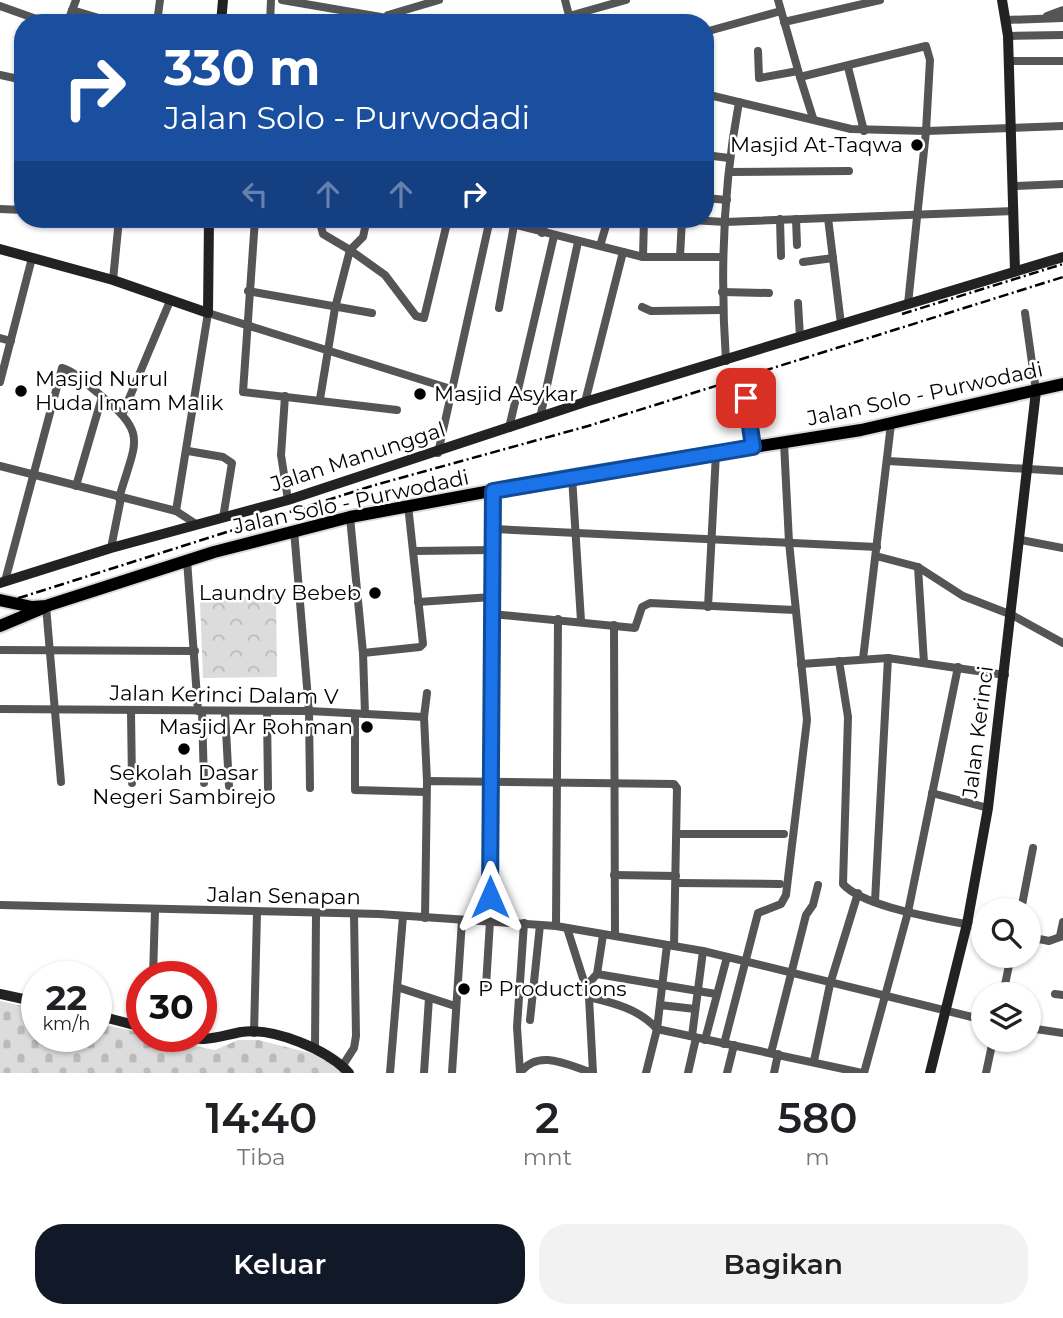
<!DOCTYPE html>
<html lang="id">
<head>
<meta charset="utf-8">
<style>
  :root { --surface:#fff; --page:#f2f2f2; --text:#202124; --muted:#757577; --accent:#111827 }
  body { margin:0; font-family:Montserrat,sans-serif; background:var(--page); color:var(--text); height:100vh; display:flex; flex-direction:column; font-size:26px; white-space:nowrap }
  * { box-sizing:border-box; margin:0 }
  p { font-size:23px; color:var(--muted) }
  .icon { flex:none; width:38px; height:38px; fill:none; stroke:currentColor; stroke-width:2; stroke-linecap:round; stroke-linejoin:round }
  .map { position:relative; height:1073px; overflow:hidden }
  .sheet { display:flex; flex-direction:column; background:var(--surface); flex:1 }
  .sheet>* { flex:none }
  .top-card { position:absolute; left:14px; top:14px; width:700px; height:214px; border-radius:28px; box-shadow:0 2px 5px #0004; background:#1a4fa0; color:#fff; overflow:hidden }
  .tools { position:absolute; left:971px; top:898px; display:grid; gap:14px }
  .tools a { display:grid; place-items:center; width:70px; height:70px; border-radius:50%; background:var(--surface); box-shadow:0 2px 5px #0004; font-size:35px }
  .speed { position:absolute; left:21px; top:961px; display:flex; gap:14px; font-size:35px; font-weight:700; text-align:center }
  .speed>* { display:grid; place-content:center; width:91px; height:91px; border-radius:50%; background:var(--surface); box-shadow:0 2px 5px #0004; line-height:1 }
  .speed small { font-size:18px; font-weight:400 }
  .speed .limit { border:10px solid #d22; background:#fff; color:#111 }
  .pin { position:absolute; display:grid; place-items:center; width:60px; height:60px; color:#fff; margin:-30px; border-radius:14px; box-shadow:0 4px 10px #0006 }
  .me { position:absolute; width:77px; margin:-38px; rotate:0deg; stroke-linejoin:round; filter:drop-shadow(0 0 5px #0008) }
  .turn { display:flex; align-items:center; gap:24px; height:147px; padding:0 35px; font-size:32px }
  .turn .icon { width:91px; height:91px; stroke-width:2.5 }
  .turn b { display:block; font-size:49px; line-height:60px }
  .lanes { display:flex; align-items:center; height:66px; padding:0 35px; background:#0003; justify-content:center; gap:35px; direction:ltr }
  .lanes .off { opacity:.35 }
  .eta { display:flex; justify-content:space-evenly; align-items:center; height:119px; text-align:center }
  .eta b { font-size:42px; font-weight:600; line-height:49px }
  .button { display:flex; gap:14px; margin-top:auto; padding:14px 35px }
  .button a { flex:1; height:80px; border-radius:28px; background:var(--accent); color:#fff; font-size:28px; font-weight:600; line-height:80px; text-align:center }
  .button a+a { background:var(--page); color:var(--text) }
  .map>svg:first-child { display:block }
</style>
</head>
<body>
<div class="map">
<svg width="1063" height="1073" viewBox="0 0 1063 1073">
  <defs>
    <pattern id="forest-crowns" width="20" height="18" patternUnits="userSpaceOnUse" patternTransform="scale(1.75)"><rect width="20" height="18" fill="#dcdcdc"/><path d="M2 6a3 3 0 1 1 6 0M12 15a3 3 0 1 1 6 0" fill="none" stroke="#bbb"/></pattern>
    <pattern id="cemetery-stones" width="16" height="16" patternUnits="userSpaceOnUse" patternTransform="scale(1.75)"><rect width="16" height="16" fill="#dcdcdc"/><path d="M2 7V4a2 2 0 0 1 4 0v3zM10 15v-3a2 2 0 0 1 4 0v3z" fill="#bbb"/></pattern>
  </defs>
  <rect width="100%" height="100%" fill="#fff"/>
  <polygon fill="url(#forest-crowns)" points="276,594 277,677 203,678 200,601"/>
  <polygon fill="url(#cemetery-stones)" points="0,1001 37,1009 37,1036 96,1036 96,1023 142,1033 142,1036 215,1050 238,1040 258,1040 326,1057 344,1073 0,1073"/>
  <g fill="none" stroke-linecap="round" stroke-linejoin="round">
    <defs>
      <g id="primary">
        <polyline points="0,600 32,607 46,606 214,552 350,517 572,476 861,430 1063,384"/>
        <polyline points="0,626 43,608"/>
      </g>
    </defs>
    <use href="#primary" stroke="#dbdbdb" stroke-width="16"/>
    <g stroke="#555" stroke-width="8">
      <polyline points="282,0 416,23"/>
      <polyline points="565,0 571,23"/>
      <polyline points="778,0 800,77 926,46 930,60 926,131 1063,126"/>
      <polyline points="0,6 42,21"/>
      <polyline points="72,10 99,18"/>
      <polyline points="388,15 439,0"/>
      <polyline points="569,16 626,0"/>
      <polyline points="1047,16 1063,10"/>
      <polyline points="1007,20 1063,18"/>
      <polyline points="68,21 76,0"/>
      <polyline points="784,22 880,0"/>
      <polyline points="157,23 160,0"/>
      <polyline points="270,23 271,0"/>
      <polyline points="705,32 781,11"/>
      <polyline points="1008,36 1063,35"/>
      <polyline points="758,51 759,78 798,71"/>
      <polyline points="1009,61 1063,61"/>
      <polyline points="848,67 864,131"/>
      <polyline points="0,75 23,80"/>
      <polyline points="800,77 813,118"/>
      <polyline points="705,94 851,129 926,131 908,304"/>
      <polyline points="705,155 729,158"/>
      <polyline points="729,172 849,171"/>
      <polyline points="1013,186 1063,184"/>
      <polyline points="705,198 727,200"/>
      <polyline points="0,209 23,210"/>
      <polyline points="828,218 841,324"/>
      <polyline points="255,219 243,392 397,410"/>
      <polyline points="319,219 323,234 350,250 363,237 367,219"/>
      <polyline points="493,219 643,257 723,257"/>
      <polyline points="674,219 725,222 1014,211"/>
      <polyline points="780,219 781,256"/>
      <polyline points="796,219 797,245"/>
      <polyline points="542,233 546,219"/>
      <polyline points="600,246 608,219"/>
      <polyline points="643,257 644,219"/>
      <polyline points="680,257 682,219"/>
      <polyline points="803,262 833,258"/>
      <polyline points="113,280 119,219"/>
      <polyline points="248,291 372,313"/>
      <polyline points="722,292 769,293"/>
      <polyline points="798,303 800,337"/>
      <polyline points="642,307 651,311 722,310"/>
      <polyline points="499,308 514,225"/>
      <polyline points="1025,313 1036,391"/>
      <polyline points="0,338 11,341"/>
      <path d="M726 361C720 274 723 187 739 102"/>
      <polyline points="0,382 32,258"/>
      <polyline points="744,391 753,447"/>
      <polyline points="285,396 281,455 288,500"/>
      <polyline points="320,399 335,308 350,250 385,275 416,316 424,318 448,219"/>
      <polyline points="585,402 623,252"/>
      <polyline points="123,413 170,301"/>
      <polyline points="540,418 578,242"/>
      <polyline points="509,428 554,236"/>
      <polyline points="188,451 223,457 232,463 223,518"/>
      <polyline points="438,453 490,219"/>
      <polyline points="888,461 1063,471"/>
      <polyline points="0,466 176,511 196,524"/>
      <polyline points="572,476 581,621"/>
      <polyline points="76,486 102,397"/>
      <polyline points="176,511 208,313 451,389"/>
      <polyline points="350,517 363,653 365,714"/>
      <polyline points="494,529 877,547"/>
      <polyline points="294,530 309,711 310,788"/>
      <polyline points="1021,540 1063,548"/>
      <polyline points="111,548 121,498"/>
      <polyline points="414,551 493,550"/>
      <polyline points="876,556 918,567 963,596 1012,615 1063,643"/>
      <polyline points="187,560 198,711"/>
      <polyline points="918,567 924,663"/>
      <path d="M5 581 62 368C74 371 88 385 98 393 149 435 136 439 119 498"/>
      <polyline points="418,602 492,597"/>
      <polyline points="46,606 61,782"/>
      <polyline points="708,607 716,453"/>
      <polyline points="492,614 635,628 642,607 650,603 795,610"/>
      <polyline points="614,625 615,935"/>
      <polyline points="0,650 195,651"/>
      <polyline points="363,653 420,647 423,644 408,505"/>
      <polyline points="863,659 891,424"/>
      <path d="M839 661 848 717 843 884C865 909 950 920 984 928"/>
      <polyline points="801,664 888,658 1005,675"/>
      <polyline points="0,709 309,711 424,717 427,693"/>
      <polyline points="131,711 132,783"/>
      <polyline points="202,711 204,783"/>
      <polyline points="225,712 229,786"/>
      <polyline points="267,712 268,788"/>
      <polyline points="355,714 355,790 426,792"/>
      <polyline points="424,717 427,781"/>
      <polyline points="932,793 988,808"/>
      <polyline points="677,834 784,834"/>
      <polyline points="614,875 676,876"/>
      <polyline points="676,883 780,884"/>
      <polyline points="875,901 888,658"/>
      <polyline points="0,905 379,914 556,926 703,951 984,1020"/>
      <polyline points="1021,910 1033,848"/>
      <polyline points="425,918 427,781 674,784 677,788 674,946"/>
      <polyline points="556,926 558,619"/>
      <polyline points="567,928 589,997 593,1073"/>
      <polyline points="1060,936 1063,922"/>
      <polyline points="1029,937 1049,941 1063,936"/>
      <polyline points="597,974 603,935"/>
      <polyline points="153,976 155,911"/>
      <polyline points="486,986 490,921 493,491"/>
      <polyline points="586,986 597,974 716,994"/>
      <polyline points="397,987 455,1006"/>
      <polyline points="1003,994 1011,956"/>
      <polyline points="1055,994 1063,995"/>
      <path d="M589 997C614 1003 639 1009 657 1029L862 1073"/>
      <polyline points="660,1005 695,1009"/>
      <polyline points="530,1020 540,925"/>
      <polyline points="1029,1028 1063,1033"/>
      <polyline points="254,1033 257,913"/>
      <polyline points="692,1036 703,951"/>
      <polyline points="705,1040 727,957"/>
      <polyline points="724,1044 758,913 781,904 786,895 807,720 789,542 784,443"/>
      <polyline points="315,1047 316,914"/>
      <polyline points="771,1053 806,915 813,905 818,885"/>
      <polyline points="814,1061 830,984 858,893"/>
      <polyline points="343,1065 354,1048 356,1036 354,914"/>
      <polyline points="520,1072 517,1027 524,923"/>
      <polyline points="390,1073 403,916"/>
      <polyline points="424,1073 429,998"/>
      <polyline points="452,1073 462,920"/>
      <path d="M520 1073C538 1048 568 1065 593 1073"/>
      <polyline points="646,1073 657,1029 667,945"/>
      <polyline points="688,1073 696,1038"/>
      <polyline points="727,1073 734,1045"/>
      <polyline points="774,1073 778,1054"/>
      <polyline points="864,1073 908,912 958,667"/>
      <polyline points="986,1073 993,1040"/>
    </g>
    <g stroke="#222" stroke-width="10">
      <polyline points="1002,0 1008,36 1015,271"/>
      <polyline points="221,23 223,0"/>
      <polyline points="0,249 113,280 208,313 209,219"/>
      <polyline points="0,583 111,548 288,500 585,402 1063,257"/>
      <polyline points="0,994 37,1002"/>
      <polyline points="96,1015 142,1027"/>
      <path d="M183 1036C205 1043 220 1036 241 1032 274 1027 328 1050 349 1073"/>
      <polyline points="930,1073 967,924 988,808 1036,391"/>
    </g>
    <use href="#primary" stroke="#000" stroke-width="12"/>
    <g stroke="#000" stroke-width="2.5" stroke-dasharray="10 3.5 2 3.5" stroke-linecap="butt">
      <polyline points="902,314 1063,264"/>
      <polyline points="0,604 375,485 588,426 1063,277"/>
    </g>
  </g>
  <g fill="none" stroke-linecap="round" stroke-linejoin="round">
    <defs>
      <polyline id="route" points="490,897 493,491 753,447 746,398"/>
    </defs>
    <use href="#route" stroke="#114b97" stroke-width="18"/>
    <use href="#route" stroke="#1a73e8" stroke-width="12"/>
  </g>
  <g fill="#000" stroke="#fff" stroke-width="2.5">
    <circle cx="917" cy="145" r="7"/>
    <circle cx="21" cy="391" r="7"/>
    <circle cx="420" cy="394" r="7"/>
    <circle cx="375" cy="593" r="7"/>
    <circle cx="367" cy="727" r="7"/>
    <circle cx="184" cy="749" r="7"/>
    <circle cx="464" cy="989" r="7"/>
  </g>
  <g text-anchor="middle" stroke-width="5" stroke-linejoin="round" paint-order="stroke">
    <g font-size="21" fill="#000" stroke="#fff" text-anchor="end">
      <text x="903" y="152">Masjid At-Taqwa</text>
      <text x="35" y="386" text-anchor="start">Masjid Nurul<tspan x="35" dy="24">Huda Imam Malik</tspan></text>
      <text x="434" y="401" text-anchor="start">Masjid Asykar</text>
      <text x="361" y="600">Laundry Bebeb</text>
      <text x="353" y="734">Masjid Ar Rohman</text>
      <text x="184" y="780" text-anchor="middle">Sekolah Dasar<tspan x="184" dy="24">Negeri Sambirejo</tspan></text>
      <text x="478" y="996" text-anchor="start">P Productions</text>
    </g>
    <g font-size="21" fill="#000" stroke="#fff">
      <text transform="translate(925 394) rotate(-12)" y="7">Jalan Solo - Purwodadi</text>
      <text transform="translate(358 457) rotate(-18)" y="7">Jalan Manunggal</text>
      <text transform="translate(351 502) rotate(-12)" y="7">Jalan Solo - Purwodadi</text>
      <text transform="translate(224 695) rotate(1)" y="7">Jalan Kerinci Dalam V</text>
      <text transform="translate(978 732) rotate(-83)" y="7">Jalan Kerinci</text>
      <text transform="translate(284 896) rotate(1)" y="7">Jalan Senapan</text>
    </g>
  </g>
</svg>
<div class="tools">
<a><svg class="icon" aria-label="search" viewBox="0 0 24 24"><circle cx="10" cy="10" r="6"/><path d="M15 15l6 6"/></svg></a>
<a><svg class="icon" aria-label="layers" viewBox="0 0 24 24"><path d="M12 4l9 5-9 5-9-5zM3 14l9 5 9-5"/></svg></a>
</div>
<div class="speed"><div>22<small>km/h</small></div><div class="limit">30</div></div>
<div class="pin" style="left:746px;top:398px;background:#d93025"><svg class="icon" aria-label="arrive" viewBox="0 0 24 24"><path d="M6 21V4h12l-3 4 3 4H6"/></svg></div>
<svg class="me" style="left:490px;top:897px" viewBox="-20 -20 40 40"><path d="M0-17L14 15 0 8-14 15z" fill="#1a73e8" stroke="#fff" stroke-width="4"/></svg>
<div class="top-card">
<div class="turn"><svg class="icon" aria-label="right" viewBox="0 0 24 24"><path d="M7 20v-9h11M14 6l5 5-5 5"/></svg><div><b>330 m</b>Jalan Solo - Purwodadi</div></div>
<div class="lanes"><svg class="icon off" aria-label="left" viewBox="0 0 24 24"><path d="M17 20v-9H6M10 6l-5 5 5 5"/></svg><svg class="icon off" aria-label="ahead" viewBox="0 0 24 24"><path d="M12 20V5M6 11l6-6 6 6"/></svg><svg class="icon off" aria-label="ahead" viewBox="0 0 24 24"><path d="M12 20V5M6 11l6-6 6 6"/></svg><svg class="icon" aria-label="right" viewBox="0 0 24 24"><path d="M7 20v-9h11M14 6l5 5-5 5"/></svg></div>
</div>
</div>
<section class="sheet">
<div class="eta">
<div><b>14:40</b><p>Tiba</p></div>
<div><b>2</b><p>mnt</p></div>
<div><b>580</b><p>m</p></div>
</div>
<div class="button"><a>Keluar</a><a>Bagikan</a></div>
</section>
</body>
</html>
